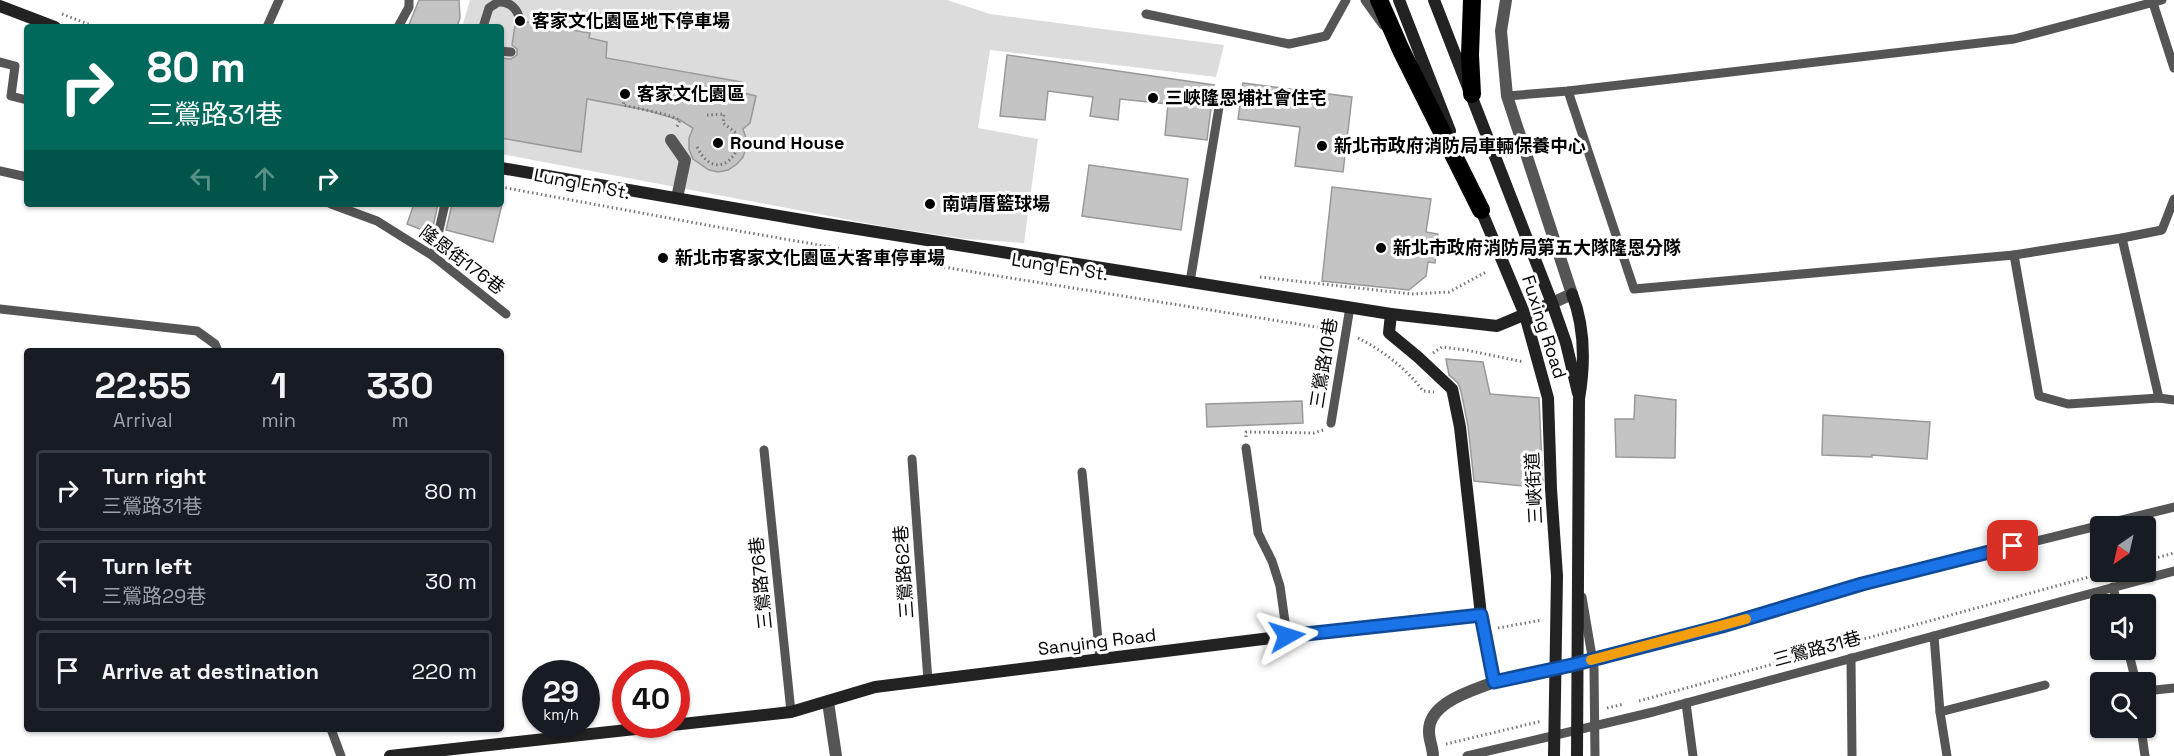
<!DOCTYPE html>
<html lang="en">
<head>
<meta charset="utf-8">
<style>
  :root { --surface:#171b24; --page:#20242c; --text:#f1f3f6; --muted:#9ea1a6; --line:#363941 }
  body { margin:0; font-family:"Space Grotesk","Noto Sans TC",sans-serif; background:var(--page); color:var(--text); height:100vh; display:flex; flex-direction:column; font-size:22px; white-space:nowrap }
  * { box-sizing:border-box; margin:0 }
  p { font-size:20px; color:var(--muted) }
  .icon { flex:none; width:33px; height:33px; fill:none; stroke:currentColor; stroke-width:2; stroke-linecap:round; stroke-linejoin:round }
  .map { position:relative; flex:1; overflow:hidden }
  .details { position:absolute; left:24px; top:348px; width:480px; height:384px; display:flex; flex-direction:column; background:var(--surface); border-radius:6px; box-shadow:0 2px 4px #0004 }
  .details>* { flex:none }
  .top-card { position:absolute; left:24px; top:24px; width:480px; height:183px; border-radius:6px; box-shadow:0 2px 4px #0004; background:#00695c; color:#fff; overflow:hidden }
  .needle { width:39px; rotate:214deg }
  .fabs { position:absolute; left:2090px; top:516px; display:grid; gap:12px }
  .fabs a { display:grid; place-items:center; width:66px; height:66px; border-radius:6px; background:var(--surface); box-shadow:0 2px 4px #0004; font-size:30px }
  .speed { position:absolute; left:522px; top:660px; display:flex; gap:12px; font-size:30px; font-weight:700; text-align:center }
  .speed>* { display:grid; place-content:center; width:78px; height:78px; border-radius:50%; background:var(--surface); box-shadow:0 2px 4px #0004; line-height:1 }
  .speed small { font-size:15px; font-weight:400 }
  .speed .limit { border:9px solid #d22; background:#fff; color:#111 }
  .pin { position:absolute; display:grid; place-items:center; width:51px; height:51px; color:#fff; margin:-26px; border-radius:12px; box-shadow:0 3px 9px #0006 }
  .me { position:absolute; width:66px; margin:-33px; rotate:84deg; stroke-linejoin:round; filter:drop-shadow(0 0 4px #0008) }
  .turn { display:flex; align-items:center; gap:21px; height:126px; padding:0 24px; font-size:27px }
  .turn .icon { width:78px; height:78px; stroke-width:2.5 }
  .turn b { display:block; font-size:42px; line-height:51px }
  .lanes { display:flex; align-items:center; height:57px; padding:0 24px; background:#0003; justify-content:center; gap:30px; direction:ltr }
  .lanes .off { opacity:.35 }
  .eta { display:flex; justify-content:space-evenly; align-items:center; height:102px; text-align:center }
  .eta b { font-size:36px; font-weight:700; line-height:42px }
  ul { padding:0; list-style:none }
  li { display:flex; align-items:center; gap:18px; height:81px; margin:0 12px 9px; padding:0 12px; border:3px solid var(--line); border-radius:6px }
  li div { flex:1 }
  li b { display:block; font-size:22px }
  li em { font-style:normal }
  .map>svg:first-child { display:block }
</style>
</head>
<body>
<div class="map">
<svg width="2174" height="756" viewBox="0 0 2174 756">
  <rect width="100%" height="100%" fill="#fff"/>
  <polygon fill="#dcdcdc" points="470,0 947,0 990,14 1224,45 1216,77 990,50 978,128 1038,139 1024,243 966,239 887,227 501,154 501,27 462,27"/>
  <g fill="#c4c4c4" stroke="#999" stroke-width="1.5">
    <polygon points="419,0 459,0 460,18 457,27 408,27"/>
    <polygon points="527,22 590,33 589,38 607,42 606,58 742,82 740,92 756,96 750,123 743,129 746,138 746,148 743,157 737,164 728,170 718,172 709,170 693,159 689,149 689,138 693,128 680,120 646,110 587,99 581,152 501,138 501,58 511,59 517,55 517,49 512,45 515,26 522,27"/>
    <polygon points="1007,55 1214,85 1207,140 1165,135 1168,104 1120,99 1118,120 1090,116 1093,97 1048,91 1045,120 1000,116"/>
    <polygon points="1243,83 1352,97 1343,172 1295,166 1300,127 1238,119"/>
    <polygon points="1089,165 1188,179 1181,230 1082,216"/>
    <polygon points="1332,187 1431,199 1426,232 1438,234 1435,263 1428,262 1426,276 1409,290 1322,281"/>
    <polygon points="414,204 438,204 433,227 430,226 428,232 407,224"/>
    <polygon points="452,204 502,204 493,242 446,230"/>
    <polygon points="1446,359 1483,362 1490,394 1539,398 1543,488 1474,481 1468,426 1461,391 1458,383 1449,375"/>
    <polygon points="1635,395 1676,400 1675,458 1616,457 1615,419 1634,419"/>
    <polygon points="1302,401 1303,423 1207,427 1206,404"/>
    <polygon points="1823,415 1930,422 1927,459 1872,455 1872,457 1822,455"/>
  </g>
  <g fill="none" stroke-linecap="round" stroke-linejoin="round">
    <g stroke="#777" stroke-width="3" stroke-dasharray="1.5 3" stroke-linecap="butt">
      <polyline points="62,14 96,27"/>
      <polyline points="625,98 623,105 664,114 680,120 677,127"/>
      <path d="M697 147C708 170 727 171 738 148L736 133 723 123 724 114 707 115"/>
      <polyline points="501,187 739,231 973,272 1335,330"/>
      <polyline points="1260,277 1412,294 1449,292 1486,272"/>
      <path d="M1358 338C1382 350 1407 369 1423 391L1434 392"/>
      <polyline points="1433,353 1442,347 1466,350 1524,362"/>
      <polyline points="1246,437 1246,432 1314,433 1323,430"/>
      <polyline points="2145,561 2174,553"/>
      <polyline points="1498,628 1542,620"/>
      <polyline points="1639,701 2107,572"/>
      <polyline points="1607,708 1624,704"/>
      <polyline points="1446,744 1542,721"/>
    </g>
    <g stroke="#555" stroke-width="9">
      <polyline points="1365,0 1383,25"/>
      <polyline points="2153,3 2174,68"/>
      <polyline points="1146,14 1289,44 1326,36 1346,0"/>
      <polyline points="267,27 279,0"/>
      <polyline points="398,27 409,7 409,0"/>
      <path d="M483 27 489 8 498 2C510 1 518 9 520 21"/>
      <polyline points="501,51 511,52"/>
      <polyline points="0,62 15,66 11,96 27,100"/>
      <polyline points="1568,91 1634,289 2014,255 2039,396 2068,404 2159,398 2174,400"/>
      <polyline points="1507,96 1568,91 2014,39 2162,0"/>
      <polyline points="0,171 27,177"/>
      <polyline points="331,204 377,221 433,256 506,314"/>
      <polyline points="2122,238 2162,230 2174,199"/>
      <polyline points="2014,255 2122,238 2159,398"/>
      <polyline points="433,256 445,204"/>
      <polyline points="1190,282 1221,95"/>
      <polyline points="0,309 197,331 215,344 218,351"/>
      <polyline points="1331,423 1350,307"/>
      <polyline points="1246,448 1258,533 1272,561 1280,586 1287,636"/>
      <polyline points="764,450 791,712"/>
      <polyline points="912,459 928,681"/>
      <polyline points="1082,472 1100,660"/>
      <polyline points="2113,587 2117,604"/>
      <polyline points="1582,597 1594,668 1595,756"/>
      <polyline points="1934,636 1940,712 1947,756"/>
      <polyline points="2128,650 2136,682"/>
      <polyline points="1851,658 1852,756"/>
      <polyline points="1494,682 1571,665 1722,626 1862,584 2174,507"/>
      <polyline points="2145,691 2174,688"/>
      <polyline points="1686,703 1693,756"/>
      <polyline points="1940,712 2045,685"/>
      <polyline points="2141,728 2145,756"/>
      <polyline points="331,729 341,756"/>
      <polyline points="1467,756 1653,712 2174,571"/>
    </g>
    <g stroke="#555" stroke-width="12">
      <polyline points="1506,0 1501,31 1507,96 1572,294 1552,303"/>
      <polyline points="671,140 685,160 677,198"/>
      <polyline points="828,702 836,756"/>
      <path d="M1433 756C1433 748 1429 740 1429 732 1428 702 1472 691 1494 682L1481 615"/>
    </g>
    <g stroke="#222" stroke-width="12">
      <polyline points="1399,0 1450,131"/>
      <polyline points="1434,0 1552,303 1566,343 1578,393"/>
      <polyline points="0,6 55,27"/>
      <polyline points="501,168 820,223 1391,314 1497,326 1552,303"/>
      <polyline points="1478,203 1525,315 1548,398 1551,489 1557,576 1554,756"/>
      <path d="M1572 294C1585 327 1585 364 1579 399L1577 756"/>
      <polyline points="390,756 791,712 875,687 1287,636 1481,615 1460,427 1453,393 1452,389 1418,357 1389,333 1391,314"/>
    </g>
    <g stroke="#000" stroke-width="18">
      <polyline points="1379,0 1401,50 1481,210"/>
      <polyline points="1472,94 1470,55 1472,0"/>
    </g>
  </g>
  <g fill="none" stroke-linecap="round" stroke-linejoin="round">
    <defs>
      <polyline id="route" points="1287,636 1481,615 1494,682 1572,665 1722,626 1862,584 2013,546"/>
    </defs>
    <use href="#route" stroke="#114b97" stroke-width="15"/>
    <use href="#route" stroke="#1a73e8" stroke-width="10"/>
    <polyline stroke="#f59e0b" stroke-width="10" points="1591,660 1746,619"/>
  </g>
  <g fill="#000" stroke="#fff" stroke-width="2">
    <circle cx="520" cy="21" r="6"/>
    <circle cx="625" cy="94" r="6"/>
    <circle cx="1153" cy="98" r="6"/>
    <circle cx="718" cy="143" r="6"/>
    <circle cx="1322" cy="146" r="6"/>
    <circle cx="930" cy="204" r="6"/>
    <circle cx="1381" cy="248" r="6"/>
    <circle cx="663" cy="258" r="6"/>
  </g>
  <g text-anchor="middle" stroke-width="6" stroke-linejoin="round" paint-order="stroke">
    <g font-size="18" font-weight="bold" fill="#000" stroke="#fff" text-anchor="start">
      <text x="532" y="27">客家文化園區地下停車場</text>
      <text x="637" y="100">客家文化園區</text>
      <text x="1165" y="104">三峽隆恩埔社會住宅</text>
      <text x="730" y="149">Round House</text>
      <text x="1334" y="152">新北市政府消防局車輛保養中心</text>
      <text x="942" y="210">南靖厝籃球場</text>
      <text x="1393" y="254">新北市政府消防局第五大隊隆恩分隊</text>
      <text x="675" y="264">新北市客家文化園區大客車停車場</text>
    </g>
    <g font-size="18" fill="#000" stroke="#fff">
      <text transform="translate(582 184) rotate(11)" y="6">Lung En St.</text>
      <text transform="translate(462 260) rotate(37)" y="6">隆恩街176巷</text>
      <text transform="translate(1060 267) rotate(9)" y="6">Lung En St.</text>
      <text transform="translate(1544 327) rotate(72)" y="6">Fuxing Road</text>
      <text transform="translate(1324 363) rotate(-81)" y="6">三鶯路10巷</text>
      <text transform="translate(1534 488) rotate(-93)" y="6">三峽街道</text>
      <text transform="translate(904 572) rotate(-94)" y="6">三鶯路62巷</text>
      <text transform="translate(761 583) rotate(-96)" y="6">三鶯路76巷</text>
      <text transform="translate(1097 642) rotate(-7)" y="6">Sanying Road</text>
      <text transform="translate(1817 649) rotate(-15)" y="6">三鶯路31巷</text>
    </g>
  </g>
</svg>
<div class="fabs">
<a><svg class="needle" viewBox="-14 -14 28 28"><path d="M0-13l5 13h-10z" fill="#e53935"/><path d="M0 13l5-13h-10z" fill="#9ea1a6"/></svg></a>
<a><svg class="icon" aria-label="sound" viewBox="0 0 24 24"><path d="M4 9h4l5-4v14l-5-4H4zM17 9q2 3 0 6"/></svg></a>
<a><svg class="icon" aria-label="search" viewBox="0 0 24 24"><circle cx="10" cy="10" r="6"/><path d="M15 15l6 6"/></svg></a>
</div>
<div class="speed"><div>29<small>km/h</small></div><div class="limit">40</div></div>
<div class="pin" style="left:2013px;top:546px;background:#d93025"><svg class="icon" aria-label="arrive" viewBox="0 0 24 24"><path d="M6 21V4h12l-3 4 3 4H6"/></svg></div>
<svg class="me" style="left:1287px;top:636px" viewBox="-20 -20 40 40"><path d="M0-17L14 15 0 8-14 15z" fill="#1a73e8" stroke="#fff" stroke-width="4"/></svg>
<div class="top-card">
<div class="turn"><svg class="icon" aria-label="right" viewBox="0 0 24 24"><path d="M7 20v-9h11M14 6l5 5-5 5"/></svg><div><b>80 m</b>三鶯路31巷</div></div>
<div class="lanes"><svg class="icon off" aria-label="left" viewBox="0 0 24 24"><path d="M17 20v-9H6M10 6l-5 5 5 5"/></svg><svg class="icon off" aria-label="ahead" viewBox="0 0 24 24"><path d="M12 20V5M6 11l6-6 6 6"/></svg><svg class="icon" aria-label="right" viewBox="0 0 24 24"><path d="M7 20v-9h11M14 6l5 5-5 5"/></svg></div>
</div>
<section class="details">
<div class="eta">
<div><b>22:55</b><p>Arrival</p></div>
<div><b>1</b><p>min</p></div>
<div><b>330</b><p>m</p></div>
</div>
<ul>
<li><svg class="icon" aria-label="right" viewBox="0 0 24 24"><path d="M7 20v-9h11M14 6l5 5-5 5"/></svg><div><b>Turn right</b><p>三鶯路31巷</p></div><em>80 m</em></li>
<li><svg class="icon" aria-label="left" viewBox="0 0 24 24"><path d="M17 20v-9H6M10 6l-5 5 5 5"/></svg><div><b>Turn left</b><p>三鶯路29巷</p></div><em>30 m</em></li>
<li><svg class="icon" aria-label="arrive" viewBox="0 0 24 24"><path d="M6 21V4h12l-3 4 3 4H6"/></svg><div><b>Arrive at destination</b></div><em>220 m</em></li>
</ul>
</section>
</div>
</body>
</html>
